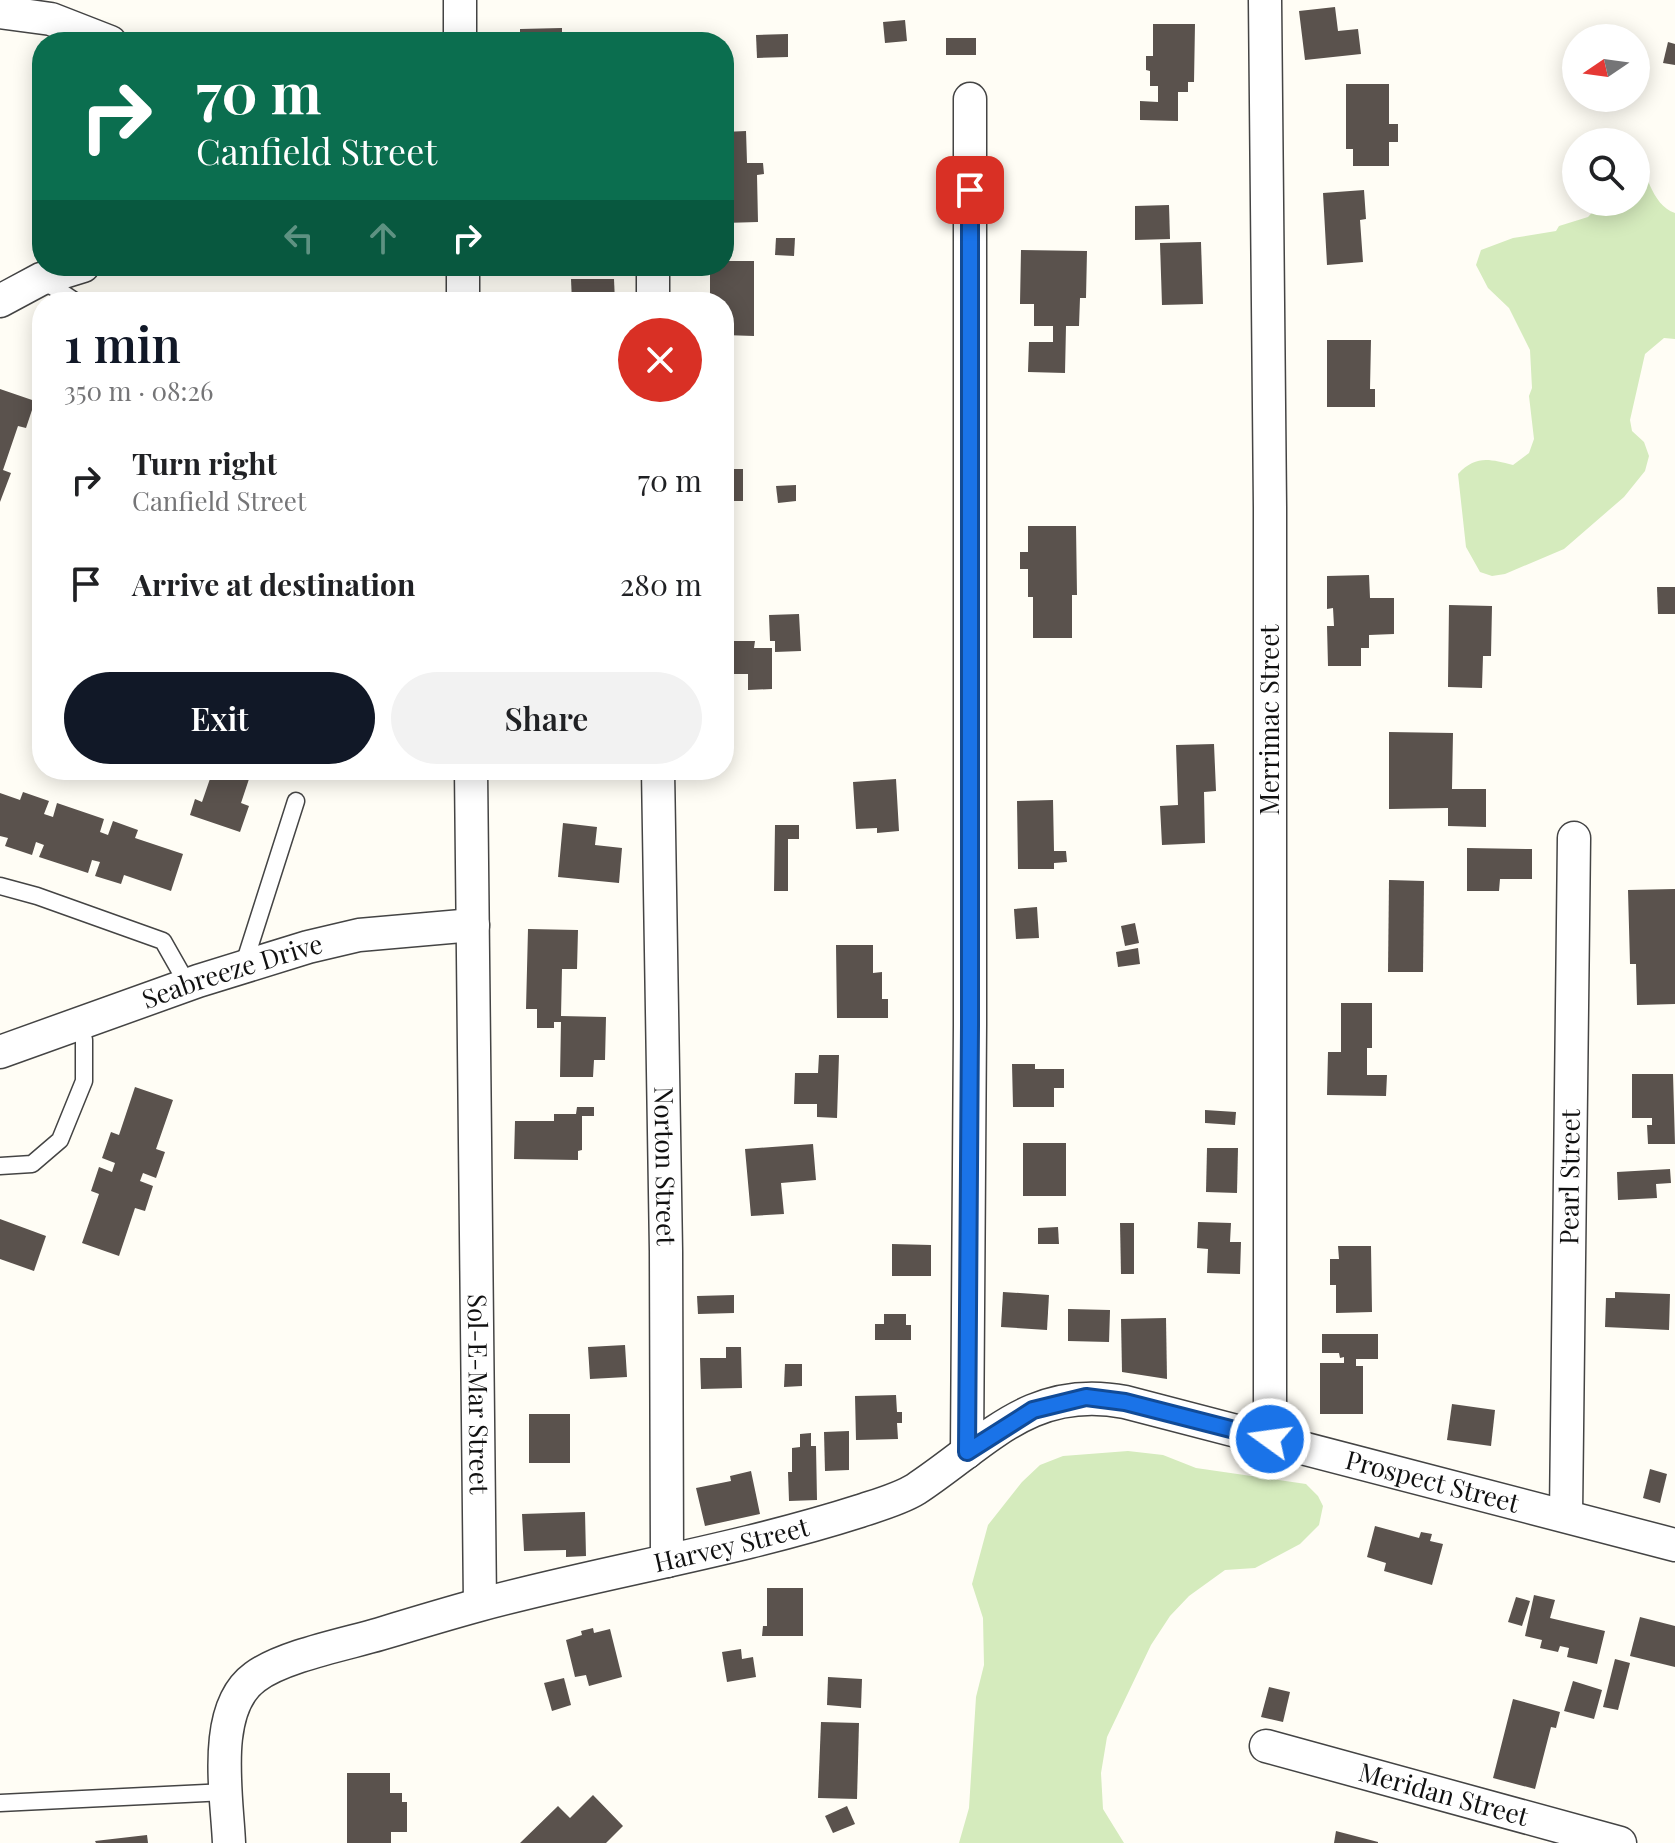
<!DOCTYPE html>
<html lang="en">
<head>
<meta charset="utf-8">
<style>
  :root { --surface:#fff; --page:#f2f2f2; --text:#202124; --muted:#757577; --accent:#111827 }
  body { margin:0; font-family:"Playfair Display",serif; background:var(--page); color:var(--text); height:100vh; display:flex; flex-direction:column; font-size:30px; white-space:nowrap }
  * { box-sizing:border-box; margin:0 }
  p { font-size:26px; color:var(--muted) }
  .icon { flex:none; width:44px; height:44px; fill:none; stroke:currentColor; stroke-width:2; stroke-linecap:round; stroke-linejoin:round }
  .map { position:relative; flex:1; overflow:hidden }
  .details { position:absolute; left:32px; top:292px; width:702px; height:488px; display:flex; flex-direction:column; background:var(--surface); border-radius:32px; box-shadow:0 4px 20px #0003 }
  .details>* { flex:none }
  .banner { position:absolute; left:32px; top:32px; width:702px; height:244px; border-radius:32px; box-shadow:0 4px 20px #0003; background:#0b6e4f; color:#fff; overflow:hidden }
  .needle { width:52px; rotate:257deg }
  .buttons { position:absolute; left:1562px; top:24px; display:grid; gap:16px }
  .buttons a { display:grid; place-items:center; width:88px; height:88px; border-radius:50%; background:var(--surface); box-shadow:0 4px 20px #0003; font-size:40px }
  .pin { position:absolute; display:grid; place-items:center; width:68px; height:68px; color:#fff; margin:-34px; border-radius:16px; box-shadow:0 4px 12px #0006 }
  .me { position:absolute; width:88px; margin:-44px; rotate:284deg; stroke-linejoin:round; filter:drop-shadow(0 0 6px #0008) }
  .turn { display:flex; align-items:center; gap:28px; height:168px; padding:0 32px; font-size:36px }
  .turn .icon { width:104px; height:104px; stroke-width:2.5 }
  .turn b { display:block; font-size:56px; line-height:68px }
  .lanes { display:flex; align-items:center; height:76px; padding:0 32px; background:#0003; justify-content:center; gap:40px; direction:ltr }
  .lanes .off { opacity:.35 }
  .round { display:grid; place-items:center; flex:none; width:84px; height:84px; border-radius:42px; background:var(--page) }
  .summary { display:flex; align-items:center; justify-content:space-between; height:136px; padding:0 32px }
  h1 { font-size:48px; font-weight:600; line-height:60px; color:var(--accent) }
  .action { display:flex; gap:16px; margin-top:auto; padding:16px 32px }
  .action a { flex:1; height:92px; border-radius:48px; background:var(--accent); color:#fff; font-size:32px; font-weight:600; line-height:92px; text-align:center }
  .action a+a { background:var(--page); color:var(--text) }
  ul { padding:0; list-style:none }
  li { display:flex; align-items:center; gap:24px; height:104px; padding:0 32px }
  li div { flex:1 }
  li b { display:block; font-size:30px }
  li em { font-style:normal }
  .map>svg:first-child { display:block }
</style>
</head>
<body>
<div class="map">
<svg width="1675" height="1843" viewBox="0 0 1675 1843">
  <rect width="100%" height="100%" fill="#fffdf5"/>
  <g fill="#d5ebbd">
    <path d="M1637 148C1645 169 1651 205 1675 213V339L1664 338 1645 354 1630 420 1632 431 1644 442 1649 456 1645 471 1624 497 1564 549 1505 574 1492 576 1480 572 1466 547 1458 474C1476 455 1489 459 1513 465L1529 453 1534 439 1529 396 1532 388 1530 350 1509 308 1488 288 1476 265 1481 250 1513 238 1556 231 1559 226 1588 217 1602 202H1636Z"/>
    <polygon points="1128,1451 1163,1455 1196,1468 1306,1484 1318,1496 1323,1506 1319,1525 1300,1544 1255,1568 1225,1570 1189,1596 1170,1616 1151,1645 1107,1737 1101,1773 1103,1809 1124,1843 959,1843 969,1808 976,1697 984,1665 983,1618 972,1584 988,1525 1022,1482 1040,1465 1063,1456"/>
  </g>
  <g fill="#5a524d">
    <polygon points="1335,7 1338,31 1358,29 1361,54 1305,60 1299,11"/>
    <polygon points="905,20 907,41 885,43 883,22"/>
    <polygon points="1153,24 1195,24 1194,82 1188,82 1188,92 1178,92 1178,121 1140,120 1140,101 1158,102 1158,86 1150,86 1150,71 1146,70 1146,56 1153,56"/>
    <polygon points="562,28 562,42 520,42 520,29"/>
    <polygon points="788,34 788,57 757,58 756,35"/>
    <rect x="946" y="38" width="30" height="17"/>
    <polygon points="1668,42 1675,44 1675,65 1663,63"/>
    <polygon points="1346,84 1389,84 1389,124 1398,124 1398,142 1389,142 1389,166 1353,166 1353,149 1346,149"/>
    <polygon points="746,131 747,163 763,163 764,174 757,175 758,222 724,223 724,132"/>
    <polygon points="1364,190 1366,219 1360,220 1363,262 1327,265 1323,193"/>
    <polygon points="1169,205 1170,239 1135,240 1135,206"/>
    <polygon points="776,238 795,238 794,256 775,255"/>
    <polygon points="1201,242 1203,304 1162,305 1160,243"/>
    <polygon points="1021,250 1087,251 1086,298 1080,298 1079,326 1066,326 1065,373 1028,372 1029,342 1053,342 1053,326 1034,326 1034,304 1020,304"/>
    <polygon points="724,261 754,261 754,336 724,335 724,302 705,302 705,296 710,296 710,266 724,266"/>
    <polygon points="571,279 614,279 615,302 572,302"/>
    <rect x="527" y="296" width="18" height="6"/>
    <polygon points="1327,340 1371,340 1370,389 1375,389 1375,407 1327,407"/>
    <polygon points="0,389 35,401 26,428 18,426 3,470 11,473 0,502"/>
    <rect x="724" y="469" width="19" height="32"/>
    <polygon points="796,485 796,501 778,503 776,486"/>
    <polygon points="1028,526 1076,526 1077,595 1072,595 1072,638 1033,638 1033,597 1028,597 1028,569 1020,569 1020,552 1028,552"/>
    <polygon points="1369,575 1370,598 1394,598 1394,634 1369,635 1369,648 1361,648 1361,666 1328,666 1327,626 1334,626 1333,608 1327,609 1327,576"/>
    <polygon points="1657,587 1675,587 1675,614 1658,614"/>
    <polygon points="1449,605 1492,606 1491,656 1483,656 1482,688 1448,687"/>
    <polygon points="799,614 801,651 775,652 775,641 770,641 769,615"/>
    <polygon points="724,641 755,641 754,648 772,648 772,689 748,690 748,674 724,674"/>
    <polygon points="1389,732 1453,733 1452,789 1486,789 1486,827 1448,826 1448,808 1389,809"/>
    <polygon points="1214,744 1216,791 1204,792 1205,843 1162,845 1160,806 1178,805 1176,745"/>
    <polygon points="213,770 252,770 241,803 249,806 240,832 190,815 195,799 202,802"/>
    <polygon points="896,779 899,831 877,833 877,828 856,829 853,782"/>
    <polygon points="23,792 49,801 44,814 53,817 57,803 104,819 100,832 108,835 113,821 138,830 135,838 183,854 171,891 124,875 121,884 95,876 100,862 92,860 88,873 39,857 44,845 36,842 32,855 5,846 8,838 0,836 0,793 20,800"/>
    <polygon points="1053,800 1054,851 1066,851 1067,862 1054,863 1054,869 1018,869 1017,801"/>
    <polygon points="563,823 597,827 595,845 622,848 619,883 558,877"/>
    <polygon points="775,825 799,825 799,839 788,839 788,891 774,891"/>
    <polygon points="1467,848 1532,849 1532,879 1500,879 1499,891 1467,891"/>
    <polygon points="1389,880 1424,881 1423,972 1388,972"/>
    <polygon points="1675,889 1675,1004 1637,1005 1636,964 1630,964 1628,890"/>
    <polygon points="1037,907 1039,938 1016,939 1014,909"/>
    <polygon points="1135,923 1139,943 1125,946 1121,926"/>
    <polygon points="528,929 578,930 577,969 562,969 561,1016 606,1017 605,1060 594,1060 593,1077 560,1077 561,1022 554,1022 554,1028 537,1028 537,1009 526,1009"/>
    <polygon points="836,945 873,945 873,973 882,972 882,999 888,999 888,1018 837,1018"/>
    <polygon points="1138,948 1140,964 1118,967 1116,952"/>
    <polygon points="1341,1003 1372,1003 1372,1048 1367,1048 1367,1075 1387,1075 1386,1096 1327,1095 1328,1052 1341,1052"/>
    <polygon points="819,1055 839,1055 837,1118 817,1117 817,1104 794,1104 795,1073 818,1073"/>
    <polygon points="1012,1064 1035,1064 1035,1069 1064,1069 1064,1088 1054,1088 1054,1107 1013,1107"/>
    <polygon points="1632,1074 1673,1074 1675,1144 1648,1144 1647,1125 1652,1125 1652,1118 1632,1118"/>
    <polygon points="135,1087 173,1100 156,1149 165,1152 156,1178 143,1173 140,1181 153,1186 145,1211 135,1208 119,1256 82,1243 99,1194 91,1191 99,1167 112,1172 115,1163 102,1158 111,1132 119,1135"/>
    <polygon points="577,1107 594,1107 594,1116 582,1116 582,1150 578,1151 578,1160 514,1159 515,1121 554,1121 554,1114 576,1114"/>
    <polygon points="1205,1110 1236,1112 1235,1125 1205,1123"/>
    <rect x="1023" y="1143" width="43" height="53"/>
    <polygon points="813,1144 816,1180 781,1183 784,1214 751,1216 745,1149"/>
    <polygon points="1207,1148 1238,1148 1237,1193 1206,1192"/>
    <polygon points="1670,1169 1671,1183 1656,1184 1657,1198 1618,1200 1617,1172"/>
    <polygon points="0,1219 46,1236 34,1271 0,1259"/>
    <polygon points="1198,1222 1231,1223 1230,1242 1241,1242 1240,1274 1207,1273 1208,1249 1197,1248"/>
    <polygon points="1120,1223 1134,1223 1134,1274 1121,1274"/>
    <polygon points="1058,1227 1059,1244 1038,1244 1038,1228"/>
    <polygon points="892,1244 931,1245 931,1276 892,1276"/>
    <polygon points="1338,1246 1371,1246 1372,1312 1336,1313 1336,1285 1330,1285 1330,1259 1339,1259"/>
    <polygon points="1003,1292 1049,1295 1047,1330 1001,1327"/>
    <polygon points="1615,1292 1670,1294 1669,1330 1605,1327 1606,1298 1615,1298"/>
    <polygon points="734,1295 734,1313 698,1314 697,1296"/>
    <polygon points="1068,1309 1110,1310 1109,1342 1068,1341"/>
    <polygon points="884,1314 906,1314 906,1325 911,1325 911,1340 875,1340 875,1324 884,1324"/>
    <polygon points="1166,1318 1167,1379 1122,1372 1121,1319"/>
    <polygon points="1322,1334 1378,1334 1378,1359 1356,1359 1356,1366 1363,1366 1363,1414 1320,1414 1320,1363 1344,1363 1344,1357 1340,1358 1339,1353 1322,1353"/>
    <polygon points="625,1345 627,1377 590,1379 588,1347"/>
    <polygon points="726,1347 741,1347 742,1388 701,1389 700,1358 726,1358"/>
    <polygon points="785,1364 802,1364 802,1386 784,1387"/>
    <polygon points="896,1395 897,1412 902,1412 902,1423 897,1423 898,1439 856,1440 855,1396"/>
    <polygon points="1452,1404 1495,1410 1491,1446 1447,1440"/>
    <rect x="529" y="1414" width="41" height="49"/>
    <polygon points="849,1431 849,1470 825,1471 824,1432"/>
    <polygon points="811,1433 811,1446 816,1446 817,1500 789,1501 788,1472 792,1472 792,1448 800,1447 800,1434"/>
    <polygon points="1650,1469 1667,1474 1660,1503 1643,1498"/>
    <polygon points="751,1471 760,1514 705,1526 696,1488 731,1481 730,1476"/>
    <polygon points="585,1512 586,1556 566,1557 566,1550 524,1551 522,1514"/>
    <polygon points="1375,1526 1419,1538 1421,1532 1432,1534 1430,1541 1443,1544 1432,1585 1384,1571 1386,1563 1367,1557"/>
    <polygon points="767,1588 803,1588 803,1636 762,1636 763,1626 767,1626"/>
    <polygon points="1534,1595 1555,1600 1550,1618 1605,1631 1597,1664 1567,1657 1569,1648 1560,1646 1558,1652 1540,1648 1542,1640 1525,1636"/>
    <polygon points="1516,1597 1530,1601 1522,1626 1508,1622"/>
    <polygon points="1640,1617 1675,1626 1675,1667 1630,1656"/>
    <polygon points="593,1628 594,1633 610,1629 622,1677 589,1686 586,1675 575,1677 566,1640 582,1635 581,1631"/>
    <polygon points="741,1649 742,1659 753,1657 756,1677 727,1682 722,1652"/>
    <polygon points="1615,1659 1630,1663 1618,1710 1603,1707"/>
    <polygon points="828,1677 862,1679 861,1708 827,1705"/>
    <polygon points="564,1678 571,1705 552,1711 544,1683"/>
    <polygon points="1573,1681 1602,1690 1594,1719 1564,1711"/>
    <polygon points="1269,1687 1290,1692 1283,1722 1261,1717"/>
    <polygon points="1513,1699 1560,1712 1556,1728 1551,1727 1535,1789 1493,1778"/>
    <polygon points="821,1722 859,1723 857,1799 818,1798"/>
    <polygon points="347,1773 390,1773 390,1793 402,1793 402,1802 407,1802 407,1832 391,1832 391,1843 347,1843"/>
    <polygon points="593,1795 623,1826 606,1843 520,1843 558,1806 570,1818"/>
    <polygon points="847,1806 855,1824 833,1833 825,1816"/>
    <polygon points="1336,1831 1378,1842 1378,1843 1334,1843"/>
    <polygon points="147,1835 148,1843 96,1843 95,1841"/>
  </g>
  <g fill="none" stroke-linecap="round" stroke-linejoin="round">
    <defs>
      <g id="lane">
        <polyline points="43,280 76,302"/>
        <polyline points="0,886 37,896 163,941 188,985"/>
        <polyline points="243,967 296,801"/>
        <polyline points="0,1166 32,1164 60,1140 84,1081 84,1040 80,1024"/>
        <polyline points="0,1803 226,1792"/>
      </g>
      <g id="street">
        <polyline points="460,0 460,42"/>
        <polyline points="1265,0 1270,507 1270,1439"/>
        <polyline points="0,12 51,19 110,42"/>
        <polyline points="463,266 463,302"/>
        <polyline points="0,301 41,279 83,266"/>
        <polyline points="653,302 653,266"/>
        <path id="s1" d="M471 770 480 1604"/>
        <path id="s2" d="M658 770 666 1251 667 1561"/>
        <path id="s3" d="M0 1052 198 981 308 947 359 935 473 925"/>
        <polyline points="967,1452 970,1025 970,99"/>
        <path id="s4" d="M1566 1515 1574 838"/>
        <path id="s5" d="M1266 1746 1620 1843"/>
        <path id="s6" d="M229 1843C227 1795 211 1709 255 1677 283 1656 346 1644 380 1634 413 1624 446 1614 479 1605 605 1571 735 1551 860 1511 878 1505 900 1499 916 1489 987 1442 1031 1384 1125 1402L1675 1545"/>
      </g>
    </defs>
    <use href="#lane" stroke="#444" stroke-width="19"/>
    <use href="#street" stroke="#444" stroke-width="35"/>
    <use href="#lane" stroke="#fff" stroke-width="16"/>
    <use href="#street" stroke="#fff" stroke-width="32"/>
  </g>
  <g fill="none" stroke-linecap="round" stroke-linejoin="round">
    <defs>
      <polyline id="route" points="970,190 970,1025 967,1452 1033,1410 1086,1397 1125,1402 1270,1439"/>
    </defs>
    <use href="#route" stroke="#114b97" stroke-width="20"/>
    <use href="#route" stroke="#1a73e8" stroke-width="14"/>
  </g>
  <g text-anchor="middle" stroke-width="8" stroke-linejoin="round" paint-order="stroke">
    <g font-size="26" fill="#111" stroke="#fff">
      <text transform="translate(1270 720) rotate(-90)" y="9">Merrimac Street</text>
      <text dy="9" stroke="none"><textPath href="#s3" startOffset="246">Seabreeze Drive</textPath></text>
      <text dy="9" stroke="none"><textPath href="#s2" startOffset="396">Norton Street</textPath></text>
      <text dy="9" stroke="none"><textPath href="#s4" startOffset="338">Pearl Street</textPath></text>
      <text dy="9" stroke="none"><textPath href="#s1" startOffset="624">Sol-E-Mar Street</textPath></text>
      <text dy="9" stroke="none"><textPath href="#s6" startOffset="1416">Prospect Street</textPath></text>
      <text dy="9" stroke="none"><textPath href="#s6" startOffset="670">Harvey Street</textPath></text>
      <text dy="9" stroke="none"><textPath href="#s5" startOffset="184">Meridan Street</textPath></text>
    </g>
  </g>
</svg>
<div class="buttons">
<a><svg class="needle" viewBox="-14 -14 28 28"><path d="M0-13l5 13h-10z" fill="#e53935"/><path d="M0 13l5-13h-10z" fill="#757577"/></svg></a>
<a><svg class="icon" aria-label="search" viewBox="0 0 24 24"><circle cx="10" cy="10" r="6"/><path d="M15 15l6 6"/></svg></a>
</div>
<div class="pin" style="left:970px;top:190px;background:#d93025"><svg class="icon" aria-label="arrive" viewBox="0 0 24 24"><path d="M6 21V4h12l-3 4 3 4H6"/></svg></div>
<svg class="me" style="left:1270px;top:1439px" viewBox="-20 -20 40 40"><circle r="17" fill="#1a73e8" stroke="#fff" stroke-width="3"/><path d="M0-11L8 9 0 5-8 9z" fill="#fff"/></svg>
<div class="banner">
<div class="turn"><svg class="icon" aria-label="right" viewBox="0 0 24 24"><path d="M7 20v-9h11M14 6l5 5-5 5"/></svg><div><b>70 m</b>Canfield Street</div></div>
<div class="lanes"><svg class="icon off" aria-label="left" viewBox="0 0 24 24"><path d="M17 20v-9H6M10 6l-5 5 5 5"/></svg><svg class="icon off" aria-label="ahead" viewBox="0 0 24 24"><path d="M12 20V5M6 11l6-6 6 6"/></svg><svg class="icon" aria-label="right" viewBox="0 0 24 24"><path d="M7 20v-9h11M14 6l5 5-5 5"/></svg></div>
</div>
<section class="details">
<div class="summary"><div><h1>1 min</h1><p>350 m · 08:26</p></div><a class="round" style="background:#d93025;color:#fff"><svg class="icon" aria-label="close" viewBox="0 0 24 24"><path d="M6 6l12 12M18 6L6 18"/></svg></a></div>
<ul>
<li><svg class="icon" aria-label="right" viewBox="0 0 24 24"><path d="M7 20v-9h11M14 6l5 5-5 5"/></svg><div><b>Turn right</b><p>Canfield Street</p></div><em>70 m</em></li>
<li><svg class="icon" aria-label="arrive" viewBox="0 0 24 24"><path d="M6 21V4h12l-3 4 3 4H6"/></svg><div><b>Arrive at destination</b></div><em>280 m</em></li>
</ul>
<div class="action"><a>Exit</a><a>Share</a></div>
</section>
</div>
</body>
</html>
